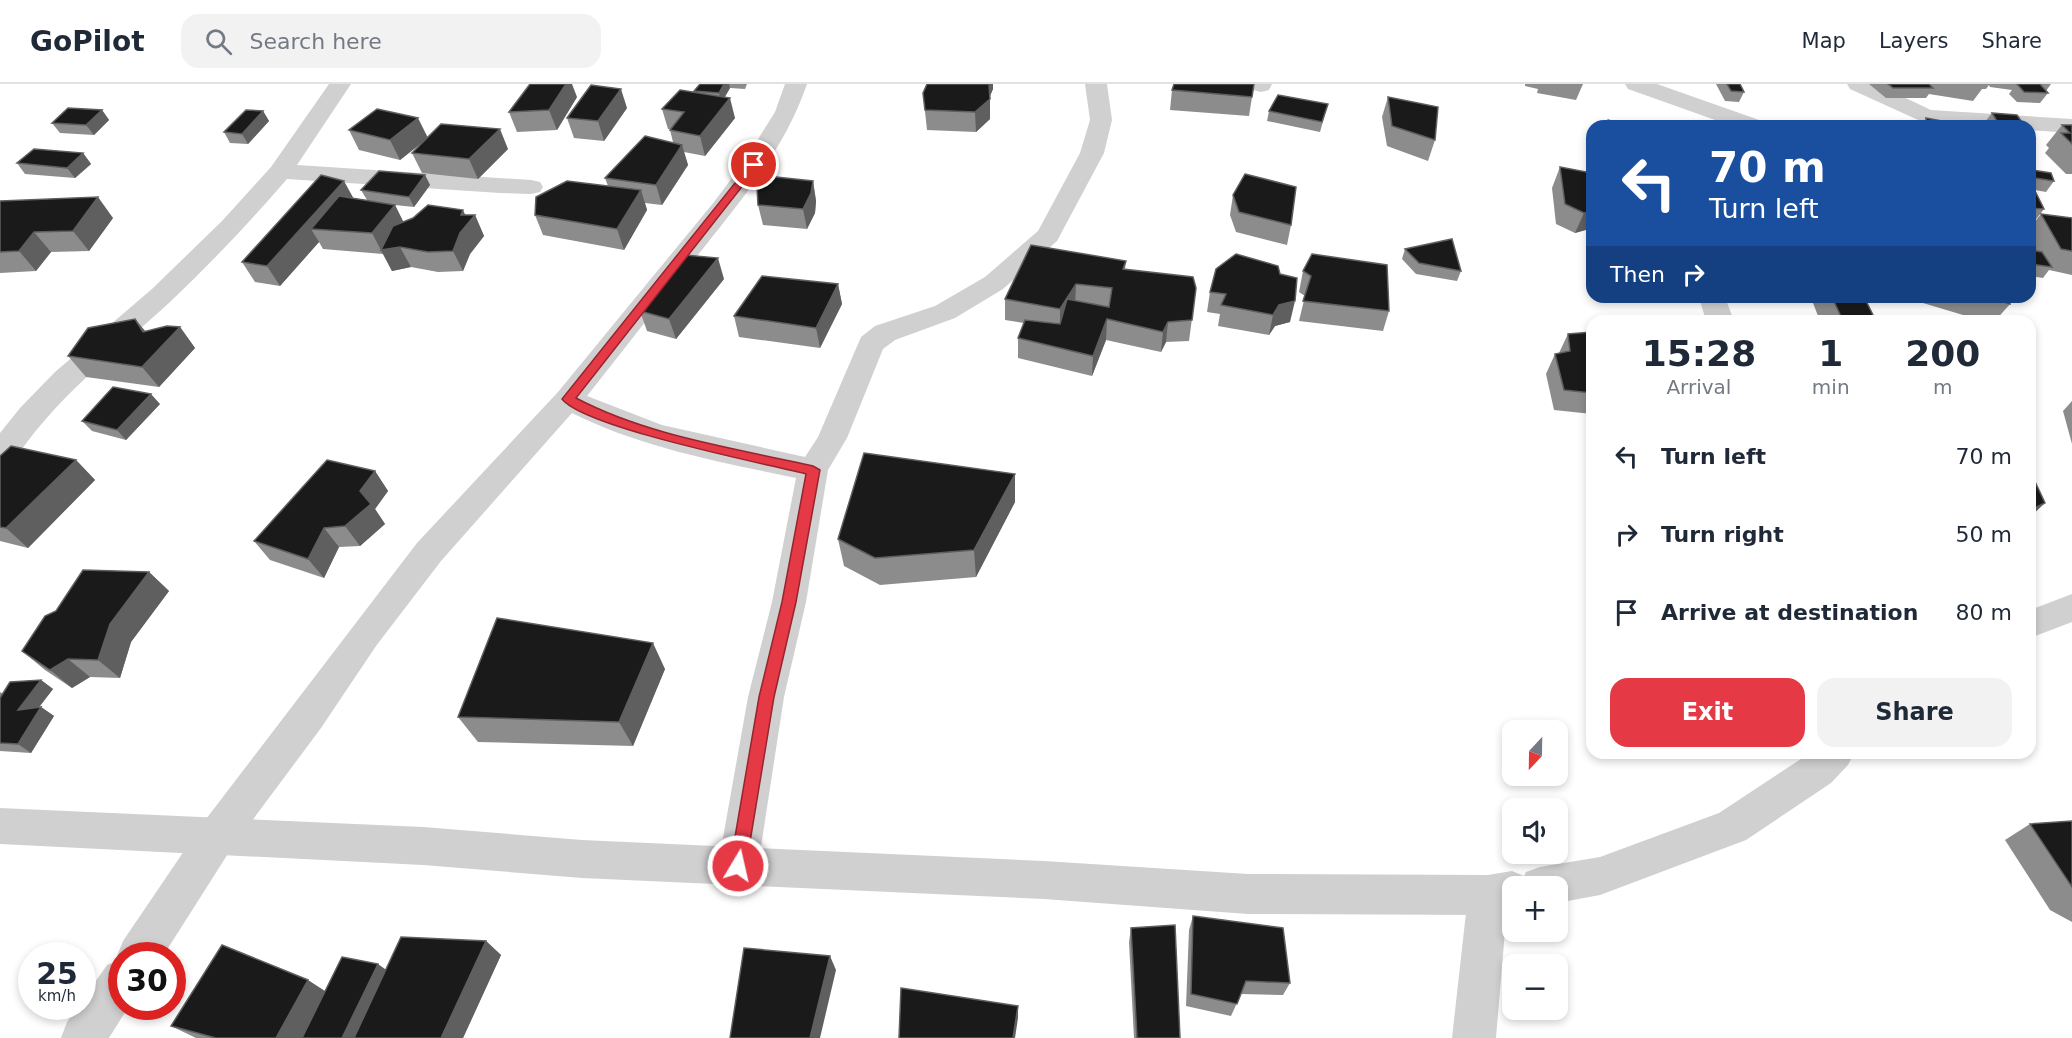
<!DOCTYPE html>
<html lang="en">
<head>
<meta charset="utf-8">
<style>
  :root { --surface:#fff; --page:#f2f2f3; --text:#1f2937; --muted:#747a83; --line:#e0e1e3; --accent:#e63946 }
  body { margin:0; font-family:"DejaVu Sans",sans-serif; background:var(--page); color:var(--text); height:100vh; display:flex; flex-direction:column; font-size:22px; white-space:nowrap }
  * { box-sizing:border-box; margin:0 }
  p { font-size:20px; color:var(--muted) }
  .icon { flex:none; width:33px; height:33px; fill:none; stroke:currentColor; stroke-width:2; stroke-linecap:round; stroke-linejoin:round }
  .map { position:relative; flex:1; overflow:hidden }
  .details { position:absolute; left:1586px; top:231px; width:450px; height:444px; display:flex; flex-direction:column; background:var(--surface); border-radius:18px; box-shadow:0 3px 9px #0003 }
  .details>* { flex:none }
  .top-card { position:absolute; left:1586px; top:36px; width:450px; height:183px; border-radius:18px; box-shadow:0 3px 9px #0003; background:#1a4fa0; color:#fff; overflow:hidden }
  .needle { width:39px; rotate:202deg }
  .fabs { position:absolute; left:1502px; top:636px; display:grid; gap:12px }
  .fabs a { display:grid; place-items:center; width:66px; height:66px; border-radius:12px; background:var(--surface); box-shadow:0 3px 9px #0003; font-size:30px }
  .speed { position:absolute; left:18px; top:858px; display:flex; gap:12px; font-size:30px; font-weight:700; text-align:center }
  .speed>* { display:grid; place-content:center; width:78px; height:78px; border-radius:50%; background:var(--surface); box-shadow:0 3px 9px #0003; line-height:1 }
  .speed small { font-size:15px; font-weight:400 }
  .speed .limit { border:9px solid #d22; background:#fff; color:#111 }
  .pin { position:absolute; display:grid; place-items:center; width:51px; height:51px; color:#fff; margin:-26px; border:3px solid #fff; border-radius:50%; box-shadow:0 2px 6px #0007 }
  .me { position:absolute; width:66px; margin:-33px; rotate:9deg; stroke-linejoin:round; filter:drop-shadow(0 0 4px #0008) }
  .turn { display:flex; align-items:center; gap:21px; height:126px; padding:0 24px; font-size:27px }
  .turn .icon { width:78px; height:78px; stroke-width:2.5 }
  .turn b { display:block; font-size:42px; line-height:51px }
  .then { display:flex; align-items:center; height:57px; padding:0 24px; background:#0003; gap:12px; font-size:22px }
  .eta { display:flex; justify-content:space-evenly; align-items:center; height:102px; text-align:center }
  .eta b { font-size:36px; font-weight:800; line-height:42px }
  .action { display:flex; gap:12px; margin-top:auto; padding:12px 24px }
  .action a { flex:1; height:69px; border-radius:18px; background:var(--accent); color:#fff; font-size:24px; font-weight:800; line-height:69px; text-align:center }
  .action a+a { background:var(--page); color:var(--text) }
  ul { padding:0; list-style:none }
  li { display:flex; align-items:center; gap:18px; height:78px; padding:0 24px }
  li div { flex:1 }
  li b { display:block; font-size:22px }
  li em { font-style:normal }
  header { display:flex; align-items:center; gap:36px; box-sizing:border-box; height:84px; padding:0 30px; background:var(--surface); border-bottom:2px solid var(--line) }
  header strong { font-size:28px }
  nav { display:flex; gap:33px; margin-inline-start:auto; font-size:21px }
  .search { width:420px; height:54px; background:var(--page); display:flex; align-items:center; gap:15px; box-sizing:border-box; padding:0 21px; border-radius:18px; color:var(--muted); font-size:22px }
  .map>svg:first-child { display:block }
</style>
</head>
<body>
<header>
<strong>GoPilot</strong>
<div class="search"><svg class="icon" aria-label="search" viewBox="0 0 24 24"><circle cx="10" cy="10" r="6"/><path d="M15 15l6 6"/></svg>Search here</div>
<nav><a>Map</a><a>Layers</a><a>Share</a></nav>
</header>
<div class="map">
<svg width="2072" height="954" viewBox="0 0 2072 954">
  <rect width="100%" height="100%" fill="#fff"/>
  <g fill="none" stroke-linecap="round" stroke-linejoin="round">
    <g fill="#d0d0d0" fill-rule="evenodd">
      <path d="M329 0H351L297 81 531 96 540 98 543 103 540 108 531 110 500 109 287 95C250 138 211 179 170 218 113 270 53 316 11 381L0 384V349L20 324 55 288 152 205 222 137 271 83Z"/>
      <path d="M785 0H807C785 65 739 119 697 172 660 219 624 265 587 312L662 341 805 373 818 353 861 253 875 242 935 222 985 193 1038 147 1080 69 1090 36 1085 0H1107L1112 36 1104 69 1057 157 1003 205 955 234 895 256 883 265 847 354 828 386 806 518 784 613 758 782 752 795 738 801 724 795 718 782 748 613 772 518 796 394C720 378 642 364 572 329L441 477 376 562 321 644 231 765 163 872H122V922H129L109 954H61L67 938 78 922H82V917L107 881 119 876 117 872 123 857 203 739 417 459 558 308 714 118 743 79 775 28Z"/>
      <polygon points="1250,0 1272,0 1269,6 1261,8 1253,6"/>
      <polygon points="1625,0 1657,0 1762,37 1766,42 1732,42 1628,5"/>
      <polygon points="1847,0 1876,0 1931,26 2072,35 2072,49 2030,46 2030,42 1927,40 1850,5"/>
      <polygon points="1699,213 1725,213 1734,237 1706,237"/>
      <polygon points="1488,791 1502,797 1508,811 1496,954 1452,954 1468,811 1474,797"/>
    </g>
    <g fill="#d0d0d0" fill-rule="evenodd">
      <polygon points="2072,510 2072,538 2030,554 2030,526"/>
      <polygon points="1810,669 1854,669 1848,681 1831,699 1746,756 1600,811 1557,819 1557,802 1512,802 1512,827 1488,831 1248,830 1044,815 582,794 423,781 0,760 0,724 423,743 582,756 1044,777 1248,790 1488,791 1512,787 1524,792 1526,788 1540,783 1600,773 1719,729"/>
    </g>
  </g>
  <g fill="#8c8c8c">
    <polygon points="700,0 747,0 745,5 730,4 725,13 735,34 705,72 684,68 688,81 662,121 645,119 647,126 624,166 543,151 535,131 608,102 605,94 673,58 670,46 671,45 668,45 662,25 694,8"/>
    <polygon points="1254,0 1249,32 1170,26 1172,6"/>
    <polygon points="1525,0 1583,0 1576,16 1537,9 1538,5 1525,2"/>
    <polygon points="1716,0 1740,0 1744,8 1739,18 1725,17"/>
    <polygon points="1869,0 2051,0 2046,7 2048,9 2040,19 2017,18 2009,10 2012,6 1990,3 1989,1 1986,5 1982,5 1973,17 1929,10 1926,14 1886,14"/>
    <polygon points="993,5 990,12 990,35 976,48 927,46 923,9"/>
    <polygon points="577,13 557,46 517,48 509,28"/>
    <polygon points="1388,13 1435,56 1428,77 1387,62 1382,33"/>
    <polygon points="1328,20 1320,48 1267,37 1269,27"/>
    <polygon points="627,24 604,57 574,54 567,34"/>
    <polygon points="102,26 109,36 94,51 60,49 52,39"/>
    <polygon points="263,27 269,37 248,60 230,59 224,48"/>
    <polygon points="1992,29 2024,41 2024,42 1986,42 1984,39"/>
    <polygon points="1926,34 1968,42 1921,42"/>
    <polygon points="2062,41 2072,41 2072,90 2066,90 2045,69 2049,64 2046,61"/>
    <polygon points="349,46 428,53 508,65 478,95 422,89 412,69 425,56 400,76 359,66"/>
    <polygon points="1592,58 1592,86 1588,65"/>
    <polygon points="83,69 91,80 75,94 25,90 17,79"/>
    <polygon points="1560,83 1592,89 1592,145 1589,145 1575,149 1556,140 1552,104"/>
    <polygon points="2032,86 2054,97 2046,108 2035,106 2044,125 2030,143 2030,89"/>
    <polygon points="425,91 430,101 414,123 395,121 403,138 465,131 475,131 484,152 470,170 463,187 438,188 411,183 392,187 383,170 323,165 319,158 280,202 255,198 242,178 353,114 367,116 361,106"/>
    <polygon points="813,97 816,117 815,129 807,145 763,141 758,121"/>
    <polygon points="1233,111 1291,141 1287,161 1236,148 1230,131"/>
    <polygon points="0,117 113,134 89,167 51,168 36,187 0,189"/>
    <polygon points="2041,130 2072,134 2072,191 2049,186 2043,194 2030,192 2030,166 2034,167 2030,159 2030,144"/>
    <polygon points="1405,165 1461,187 1457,197 1416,190 1402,175"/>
    <polygon points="1126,177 1125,185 1196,204 1189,257 1166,258 1161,268 1106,256 1092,292 1018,274 1018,254 1024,239 1005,236 1005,215"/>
    <polygon points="1216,185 1290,238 1275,242 1269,251 1218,242 1220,230 1207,228 1210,208"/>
    <polygon points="1303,187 1389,227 1383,247 1299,237 1305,212 1299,208"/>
    <polygon points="724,195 676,255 647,247 640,227"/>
    <polygon points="838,200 842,220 820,264 739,253 734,232"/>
    <polygon points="1817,213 1864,213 1876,237 1820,237 1813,219"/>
    <polygon points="1922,213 2009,213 2010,220 1995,237 1983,237 1923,219"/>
    <polygon points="180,243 195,264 159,303 86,293 68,272 145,247"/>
    <polygon points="1592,248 1592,330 1554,326 1546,290 1555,270 1559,269 1568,250"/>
    <polygon points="2072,317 2072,360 2063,327"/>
    <polygon points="160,320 126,356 92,347 82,337"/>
    <polygon points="0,372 76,376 95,396 28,464 0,457"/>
    <polygon points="375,387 388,407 375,425 385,440 360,462 339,463 324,494 270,476 254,457"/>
    <polygon points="1015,390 1015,418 976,493 880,501 844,482 838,455"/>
    <polygon points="149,488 169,507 131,558 120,594 90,593 72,604 45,586 22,567"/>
    <polygon points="665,585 633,662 478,658 458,633"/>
    <polygon points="41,596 53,605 39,623 41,623 54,632 31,669 0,667 0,608 3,610"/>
    <polygon points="2072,737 2072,838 2050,826 2005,756 2030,740"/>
    <polygon points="1193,832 1290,899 1283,911 1241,910 1231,932 1186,922 1189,846"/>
    <polygon points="1131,844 1180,954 1134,954 1129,858"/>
    <polygon points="486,857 501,871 463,954 196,954 171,942 326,907 386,885"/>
  </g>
  <g fill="#5f5f5f">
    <polygon points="566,0 572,0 577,13 557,46 549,26"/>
    <polygon points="724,0 729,0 730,4 721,19 719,9"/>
    <polygon points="988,0 993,0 993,5 989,14"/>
    <polygon points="621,5 627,24 604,57 598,37"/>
    <polygon points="730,14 735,34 705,72 700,52"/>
    <polygon points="990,15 990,35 976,48 975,28"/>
    <polygon points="102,26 109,36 94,51 86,41"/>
    <polygon points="263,27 269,37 248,60 242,50"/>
    <polygon points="418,34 428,54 400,76 390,56"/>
    <polygon points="500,45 508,65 478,95 469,75"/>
    <polygon points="682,61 688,81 662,121 656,101"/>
    <polygon points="83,69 91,80 75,94 67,84"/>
    <polygon points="425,91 430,101 414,123 409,113"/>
    <polygon points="344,97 355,117 311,145 319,158 280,202 267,182"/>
    <polygon points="813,97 816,117 815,129 807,145 803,125"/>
    <polygon points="641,106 647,126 624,166 617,145"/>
    <polygon points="98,113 113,134 89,167 73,147"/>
    <polygon points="395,121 405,141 400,163 411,183 392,187 372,149"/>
    <polygon points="463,126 469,139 475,131 484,152 470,170 463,187 453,167 461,131"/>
    <polygon points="1592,127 1592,139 1589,145 1575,149 1584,129"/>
    <polygon points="34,148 51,168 36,187 19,167"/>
    <polygon points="718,174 724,195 676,255 669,235"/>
    <polygon points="838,200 842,220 820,264 816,244"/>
    <polygon points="1076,200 1075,221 1060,245 1060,225"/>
    <polygon points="1295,217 1290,238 1275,242 1269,251 1273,231 1279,221"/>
    <polygon points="135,235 152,255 180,243 195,264 159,303 142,283 143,248"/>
    <polygon points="1107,235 1106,256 1092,292 1093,272"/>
    <polygon points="1168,238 1166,258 1161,268 1163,248"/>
    <polygon points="151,310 160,320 126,356 117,346"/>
    <polygon points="76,376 95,396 28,464 6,444"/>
    <polygon points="375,387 388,407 375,425 385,440 360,462 345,442 360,407"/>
    <polygon points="1015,390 1015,418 976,493 974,466"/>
    <polygon points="2045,419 2030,433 2030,426"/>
    <polygon points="324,444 339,463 324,494 308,475"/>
    <polygon points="149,488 169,507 131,558 120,594 98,576 110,540"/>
    <polygon points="653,559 665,585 633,662 619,638"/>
    <polygon points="68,575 90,593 72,604 50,586"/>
    <polygon points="41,596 53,605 30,635 18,626"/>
    <polygon points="41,623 54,632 31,669 18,660"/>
    <polygon points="486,857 501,871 463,954 441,954"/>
    <polygon points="830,872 836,886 820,954 810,954"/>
    <polygon points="378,880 396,893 367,954 342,954"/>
    <polygon points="308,896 328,909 304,954 276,954"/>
    <polygon points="1018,922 1018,934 1015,954 1013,954"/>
  </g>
  <g fill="#1a1a1a" stroke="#5f5f5f" stroke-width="1.5">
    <polygon points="530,0 566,0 549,26 509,28"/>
    <polygon points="700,0 724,0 719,9 694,7"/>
    <polygon points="927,0 989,0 990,15 975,28 925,26 923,9"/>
    <polygon points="1174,0 1254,0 1252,13 1172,6"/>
    <polygon points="1727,0 1740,0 1744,8 1731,7"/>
    <polygon points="1888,0 1929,0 1933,4 1893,4"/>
    <polygon points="2017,0 2040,0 2048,9 2024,8"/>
    <polygon points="591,1 621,5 598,37 567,34"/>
    <polygon points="680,6 730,14 700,52 670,46 684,28 662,25"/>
    <polygon points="1278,11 1328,20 1322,38 1269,27"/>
    <polygon points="1388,13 1438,23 1435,56 1392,42"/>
    <polygon points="68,24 102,26 86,41 52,39"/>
    <polygon points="377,25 418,34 390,56 349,46"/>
    <polygon points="246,26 263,27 242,50 224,48"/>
    <polygon points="1992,29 2017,31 2024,41 1998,39"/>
    <polygon points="1926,34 1968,42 1927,42"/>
    <polygon points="1608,36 1626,42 1601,42"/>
    <polygon points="441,40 500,45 469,75 412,69"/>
    <polygon points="2062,41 2072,41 2072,60 2061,49 2070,49"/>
    <polygon points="645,52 682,61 656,101 605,94"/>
    <polygon points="34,65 83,69 67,84 17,79"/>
    <polygon points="1560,83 1592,89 1592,127 1584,129 1565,120"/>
    <polygon points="2032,86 2051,89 2054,97 2035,94"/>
    <polygon points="379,87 425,91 409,113 361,106"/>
    <polygon points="1245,90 1296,103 1291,141 1239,128 1233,111"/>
    <polygon points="321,91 344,97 267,182 242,178"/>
    <polygon points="776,93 813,97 811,109 803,125 758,121 757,103"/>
    <polygon points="567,97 641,106 617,145 535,131 536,113"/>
    <polygon points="2030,102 2033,103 2044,125 2030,124"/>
    <polygon points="339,112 395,121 372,149 311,145"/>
    <polygon points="98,113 73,147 34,148 19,167 0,168 0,117"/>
    <polygon points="428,121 463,126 461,131 475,131 460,149 453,167 428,168 400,163 381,166 393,142 413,134"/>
    <polygon points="2041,130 2072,134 2072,167 2061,165"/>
    <polygon points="1452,155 1461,187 1419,179 1405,165"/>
    <polygon points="1031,161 1126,177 1123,185 1193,193 1196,204 1192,236 1168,238 1163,248 1107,235 1093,272 1018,254 1025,236 1060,240 1067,215 1109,223 1112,204 1076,200 1060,225 1005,215"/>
    <polygon points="2030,166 2042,168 2052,183 2030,180"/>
    <polygon points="1236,170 1278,182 1280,190 1297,194 1295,217 1279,221 1273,231 1221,221 1226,210 1210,208 1216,185"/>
    <polygon points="1312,170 1387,181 1389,227 1303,217 1311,192 1303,187"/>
    <polygon points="685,171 718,174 669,235 640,227"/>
    <polygon points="762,192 838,200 816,244 734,232"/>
    <polygon points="1832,213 1864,213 1876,237 1843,237"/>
    <polygon points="1988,213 2009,213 2010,220"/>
    <polygon points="135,235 143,248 167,242 180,243 142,283 68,272 88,244"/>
    <polygon points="1592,248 1592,309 1564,306 1555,270 1570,267 1568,250"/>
    <polygon points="113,303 151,310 117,346 82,337"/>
    <polygon points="11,362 76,376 6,444 0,443 0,372"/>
    <polygon points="864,369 1015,390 974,466 875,474 838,455"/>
    <polygon points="327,376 375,387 360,407 371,420 345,442 324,444 308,475 254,457"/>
    <polygon points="2030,387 2045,419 2030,426"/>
    <polygon points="83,486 149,488 110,540 98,576 68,575 50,586 22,567 45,532 56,527"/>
    <polygon points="497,534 653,559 619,638 458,633"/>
    <polygon points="41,596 18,626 41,623 18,660 0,659 0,614 10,598"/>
    <polygon points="2072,737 2072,803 2030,740"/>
    <polygon points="1193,832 1283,844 1290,899 1246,897 1237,920 1191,910"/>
    <polygon points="1175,841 1180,954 1137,954 1131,844"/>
    <polygon points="401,853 486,857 441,954 354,954"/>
    <polygon points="222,861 308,896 276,954 216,954 171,942"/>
    <polygon points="744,864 830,872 810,954 730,954"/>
    <polygon points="342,873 378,880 342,954 302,954"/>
    <polygon points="901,904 1018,922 1013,954 899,954"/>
  </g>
  <path fill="#e63946" stroke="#96252e" stroke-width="1.5" d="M751 79 759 81 576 314C648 352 734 364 813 382L820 386 796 518 774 613 746 782 744 788 738 790 732 788 730 782 759 613 782 518 806 390C763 379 585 344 562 315Z"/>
</svg>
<div class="fabs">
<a><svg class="needle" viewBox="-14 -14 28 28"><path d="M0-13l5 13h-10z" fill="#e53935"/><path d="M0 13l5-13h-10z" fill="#747a83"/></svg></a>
<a><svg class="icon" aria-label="sound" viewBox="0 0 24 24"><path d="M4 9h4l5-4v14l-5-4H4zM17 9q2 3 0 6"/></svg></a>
<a>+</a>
<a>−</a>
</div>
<div class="speed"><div>25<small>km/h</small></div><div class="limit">30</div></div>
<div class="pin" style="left:754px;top:81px;background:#d93025"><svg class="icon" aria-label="arrive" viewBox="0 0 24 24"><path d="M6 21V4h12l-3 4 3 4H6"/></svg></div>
<svg class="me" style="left:738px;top:782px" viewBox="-20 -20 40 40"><circle r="17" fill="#e63946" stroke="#fff" stroke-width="3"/><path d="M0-11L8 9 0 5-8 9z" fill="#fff"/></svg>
<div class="top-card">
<div class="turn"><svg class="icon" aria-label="left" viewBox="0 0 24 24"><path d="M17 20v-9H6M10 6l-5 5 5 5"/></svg><div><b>70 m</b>Turn left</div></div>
<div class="then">Then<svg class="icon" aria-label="right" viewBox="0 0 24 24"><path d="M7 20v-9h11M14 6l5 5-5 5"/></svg></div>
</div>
<section class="details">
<div class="eta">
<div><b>15:28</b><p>Arrival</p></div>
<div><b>1</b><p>min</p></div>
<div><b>200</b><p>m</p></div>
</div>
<ul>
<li><svg class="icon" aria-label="left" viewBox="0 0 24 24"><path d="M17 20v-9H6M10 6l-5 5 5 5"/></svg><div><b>Turn left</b></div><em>70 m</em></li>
<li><svg class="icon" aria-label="right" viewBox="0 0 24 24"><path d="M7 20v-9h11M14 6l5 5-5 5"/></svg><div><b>Turn right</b></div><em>50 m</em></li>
<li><svg class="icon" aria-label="arrive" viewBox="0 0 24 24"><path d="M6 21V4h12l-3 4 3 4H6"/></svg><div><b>Arrive at destination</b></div><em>80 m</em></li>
</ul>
<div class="action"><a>Exit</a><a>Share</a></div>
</section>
</div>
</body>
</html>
